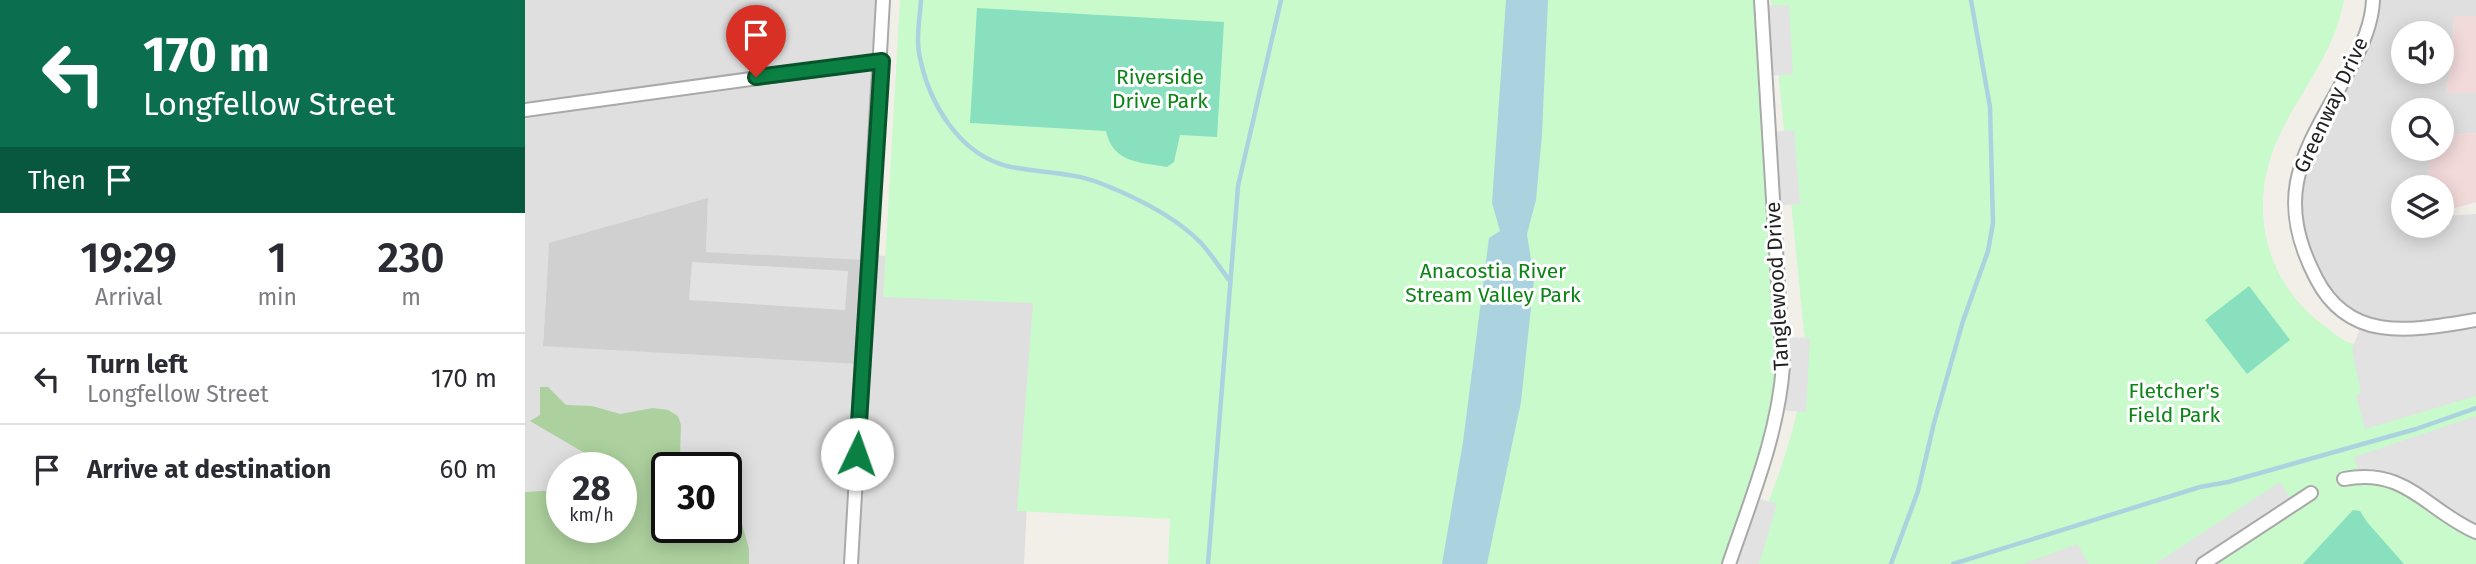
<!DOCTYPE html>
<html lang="en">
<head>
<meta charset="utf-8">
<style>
  :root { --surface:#fff; --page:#f7f7f7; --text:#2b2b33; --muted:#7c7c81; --line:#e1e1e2 }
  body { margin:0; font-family:"Fira Sans",sans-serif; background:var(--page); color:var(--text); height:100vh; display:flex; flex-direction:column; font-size:26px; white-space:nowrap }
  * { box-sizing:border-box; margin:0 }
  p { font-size:23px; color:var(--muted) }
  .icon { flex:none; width:38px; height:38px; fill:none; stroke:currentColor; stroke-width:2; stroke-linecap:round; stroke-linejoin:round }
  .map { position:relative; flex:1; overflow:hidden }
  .details { display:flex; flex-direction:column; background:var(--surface); width:525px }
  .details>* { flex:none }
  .hud { background:#0b6e4f; color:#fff; overflow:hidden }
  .tools { position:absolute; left:1866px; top:21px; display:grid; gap:14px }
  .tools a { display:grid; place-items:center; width:63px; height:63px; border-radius:50%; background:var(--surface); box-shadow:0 4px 18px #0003; font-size:35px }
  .speed { position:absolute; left:21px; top:452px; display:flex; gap:14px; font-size:35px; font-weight:700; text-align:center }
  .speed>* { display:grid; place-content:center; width:91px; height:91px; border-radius:50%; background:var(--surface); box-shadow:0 4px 18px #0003; line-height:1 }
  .speed small { font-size:18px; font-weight:400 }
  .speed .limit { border:4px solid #111; border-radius:10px; background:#fff; color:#111 }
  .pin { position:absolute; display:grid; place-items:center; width:60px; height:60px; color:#fff; margin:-72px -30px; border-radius:50% 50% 50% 0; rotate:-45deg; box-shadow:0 0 7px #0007 }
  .pin .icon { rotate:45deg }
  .me { position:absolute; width:77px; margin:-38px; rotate:3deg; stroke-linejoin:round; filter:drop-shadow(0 0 5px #0008) }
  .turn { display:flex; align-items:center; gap:24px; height:147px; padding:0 28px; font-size:32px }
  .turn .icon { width:91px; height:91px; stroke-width:2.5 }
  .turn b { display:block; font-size:49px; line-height:60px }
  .then { display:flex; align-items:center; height:66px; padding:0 28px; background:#0003; gap:14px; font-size:26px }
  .eta { display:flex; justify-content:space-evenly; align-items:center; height:119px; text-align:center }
  .eta b { font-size:42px; font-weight:600; line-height:49px }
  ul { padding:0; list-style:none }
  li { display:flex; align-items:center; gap:21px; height:91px; padding:0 28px; border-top:2px solid var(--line) }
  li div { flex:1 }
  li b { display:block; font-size:26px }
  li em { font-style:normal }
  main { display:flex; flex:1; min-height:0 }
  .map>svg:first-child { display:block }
</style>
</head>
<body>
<main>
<section class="details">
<div class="hud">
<div class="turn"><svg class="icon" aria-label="left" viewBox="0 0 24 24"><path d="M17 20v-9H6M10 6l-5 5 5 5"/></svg><div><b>170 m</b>Longfellow Street</div></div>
<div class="then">Then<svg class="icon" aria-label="arrive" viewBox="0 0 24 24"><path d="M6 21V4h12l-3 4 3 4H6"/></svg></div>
</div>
<div class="eta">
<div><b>19:29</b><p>Arrival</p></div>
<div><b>1</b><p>min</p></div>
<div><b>230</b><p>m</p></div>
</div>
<ul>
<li><svg class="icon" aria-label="left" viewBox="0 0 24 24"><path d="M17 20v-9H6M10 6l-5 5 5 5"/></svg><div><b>Turn left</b><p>Longfellow Street</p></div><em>170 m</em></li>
<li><svg class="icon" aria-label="arrive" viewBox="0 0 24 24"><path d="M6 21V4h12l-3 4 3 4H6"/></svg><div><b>Arrive at destination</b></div><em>60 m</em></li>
</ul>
</section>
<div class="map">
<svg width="1951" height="564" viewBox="0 0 1951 564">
  <rect width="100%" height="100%" fill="#f2efe9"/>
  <g fill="#e0dfdf" fill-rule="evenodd">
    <path d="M0 0H355L340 255 514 263 499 564H0ZM183 199 181 252 339 261 18 346 24 244ZM37 467H96V527H37ZM142 467H201V527H142Z"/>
    <path d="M1848 0H1951V16H1929L1927 58 1921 93H1951V133L1916 136V110H1878V149H1907L1901 187H1878V226H1916V216L1951 214V320L1847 326 1797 290 1776 240 1771 178 1831 57ZM1878 33H1916V72H1878Z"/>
  </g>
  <g fill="#f2dad9">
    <polygon points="1929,16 1951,16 1951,93 1921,93 1927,58"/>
    <polygon points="1951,133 1951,202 1916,212 1916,187 1901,187 1907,149 1916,149 1916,136"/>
  </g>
  <polygon fill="#d0d0d0" points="183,198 181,252 339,260 335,364 18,346 24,243"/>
  <polygon fill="#add19e" points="15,387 23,387 41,405 67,406 95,414 128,408 143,410 153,416 156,425 155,456 161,463 184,467 142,467 142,527 201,527 201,477 214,491 213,509 224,549 224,564 0,564 0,492 37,490 37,527 96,527 96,467 70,467 63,455 5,421 15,415"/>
  <g fill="#c8facc">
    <polygon points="375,0 1230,0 1257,332 1245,429 1199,564 643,564 645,519 492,511 508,303 358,297"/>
    <path d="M1246 0H1819C1809 57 1770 96 1749 148 1724 212 1742 283 1797 324 1807 332 1821 344 1834 345 1846 346 1860 343 1871 343 1898 341 1924 339 1951 338V564H1219C1247 492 1280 420 1280 342Z"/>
  </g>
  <g fill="#88e0be">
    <path d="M452 8 699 22 692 137 655 135 649 162 642 167C614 162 588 163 581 131L445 123Z"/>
    <polygon points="1724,286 1765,340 1722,374 1680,320"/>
    <polygon points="1828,510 1835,511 1842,522 1879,564 1778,564"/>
  </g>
  <g fill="#e2e2e2">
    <polygon points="1264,5 1268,74 1240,76 1236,6"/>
    <polygon points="1269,130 1275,204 1248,206 1242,132"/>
    <polygon points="167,262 323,271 320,310 164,300"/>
    <polygon points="1951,320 1951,396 1840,429 1831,395 1836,393 1827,349 1837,323 1847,326"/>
    <polygon points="1257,337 1285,338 1281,412 1253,410"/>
    <polygon points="1951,416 1951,532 1897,498 1834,474 1829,457"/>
    <polygon points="1755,482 1769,504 1678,564 1630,564"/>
    <polygon points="1226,496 1252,504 1234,564 1205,564"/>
    <polygon points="1552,544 1564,564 1498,564"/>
  </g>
  <polygon fill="#aad3df" points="981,0 1023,0 1017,134 1011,200 1002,234 1009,279 996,402 962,564 917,564 938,442 964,238 975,231 967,203"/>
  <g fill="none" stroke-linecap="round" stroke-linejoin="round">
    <g stroke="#aad3df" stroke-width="4.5">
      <path d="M396 0C395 17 391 36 394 53 403 102 434 156 486 167 518 173 550 172 580 185 612 198 651 217 676 243 686 254 695 268 705 281"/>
      <polyline points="683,564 713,186 756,0"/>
      <polyline points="1366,564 1393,491 1409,423 1438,321 1463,251 1468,223 1465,107 1446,0"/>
      <polyline points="1428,564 1675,487 1703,482 1891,429 1951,408"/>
    </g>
    <defs>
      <g id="street">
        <path d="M1848 0C1847 25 1836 49 1824 70 1783 148 1745 189 1791 278 1825 345 1889 330 1951 320"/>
        <polyline points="0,110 357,61"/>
        <path d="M1819 479C1881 467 1901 510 1951 532"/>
        <polyline points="326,564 358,0"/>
        <path d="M1204 564C1226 499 1253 435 1258 366L1236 0"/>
        <polyline points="1678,564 1786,493"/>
      </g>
    </defs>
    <use href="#street" stroke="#a9a9a9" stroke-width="16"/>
    <use href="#street" stroke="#fff" stroke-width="12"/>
  </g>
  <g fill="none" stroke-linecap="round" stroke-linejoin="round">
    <defs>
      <polyline id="route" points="231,77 357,61 332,454"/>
    </defs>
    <use href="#route" stroke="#07532c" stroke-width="18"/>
    <use href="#route" stroke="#0b8043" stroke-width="12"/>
  </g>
  <g text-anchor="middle" stroke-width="6" stroke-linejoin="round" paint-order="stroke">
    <g font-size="21" fill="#0c8416" stroke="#fff">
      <text x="635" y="84">Riverside<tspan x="635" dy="24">Drive Park</tspan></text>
      <text x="968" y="278">Anacostia River<tspan x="968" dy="24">Stream Valley Park</tspan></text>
      <text x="1649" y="398">Fletcher's<tspan x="1649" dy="24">Field Park</tspan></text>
    </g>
    <g font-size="21" fill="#222" stroke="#fff">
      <text transform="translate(1806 105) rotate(-65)" y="7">Greenway Drive</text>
      <text transform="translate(1252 286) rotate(-93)" y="7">Tanglewood Drive</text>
    </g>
  </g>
</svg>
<div class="tools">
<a><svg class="icon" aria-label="sound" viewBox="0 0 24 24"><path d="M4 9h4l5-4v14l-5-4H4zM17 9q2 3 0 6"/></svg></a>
<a><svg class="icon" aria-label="search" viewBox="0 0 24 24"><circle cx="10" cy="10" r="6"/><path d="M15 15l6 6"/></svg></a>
<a><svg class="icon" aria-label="layers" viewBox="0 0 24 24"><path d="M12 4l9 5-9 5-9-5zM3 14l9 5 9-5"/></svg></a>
</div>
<div class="speed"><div>28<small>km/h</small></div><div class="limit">30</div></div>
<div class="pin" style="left:231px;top:77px;background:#d93025"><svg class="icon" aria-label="arrive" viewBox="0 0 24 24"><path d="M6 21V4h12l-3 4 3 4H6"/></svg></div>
<svg class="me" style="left:332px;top:454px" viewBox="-20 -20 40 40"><circle r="19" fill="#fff"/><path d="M0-13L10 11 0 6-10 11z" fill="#0b8043"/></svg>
</div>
</main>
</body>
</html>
